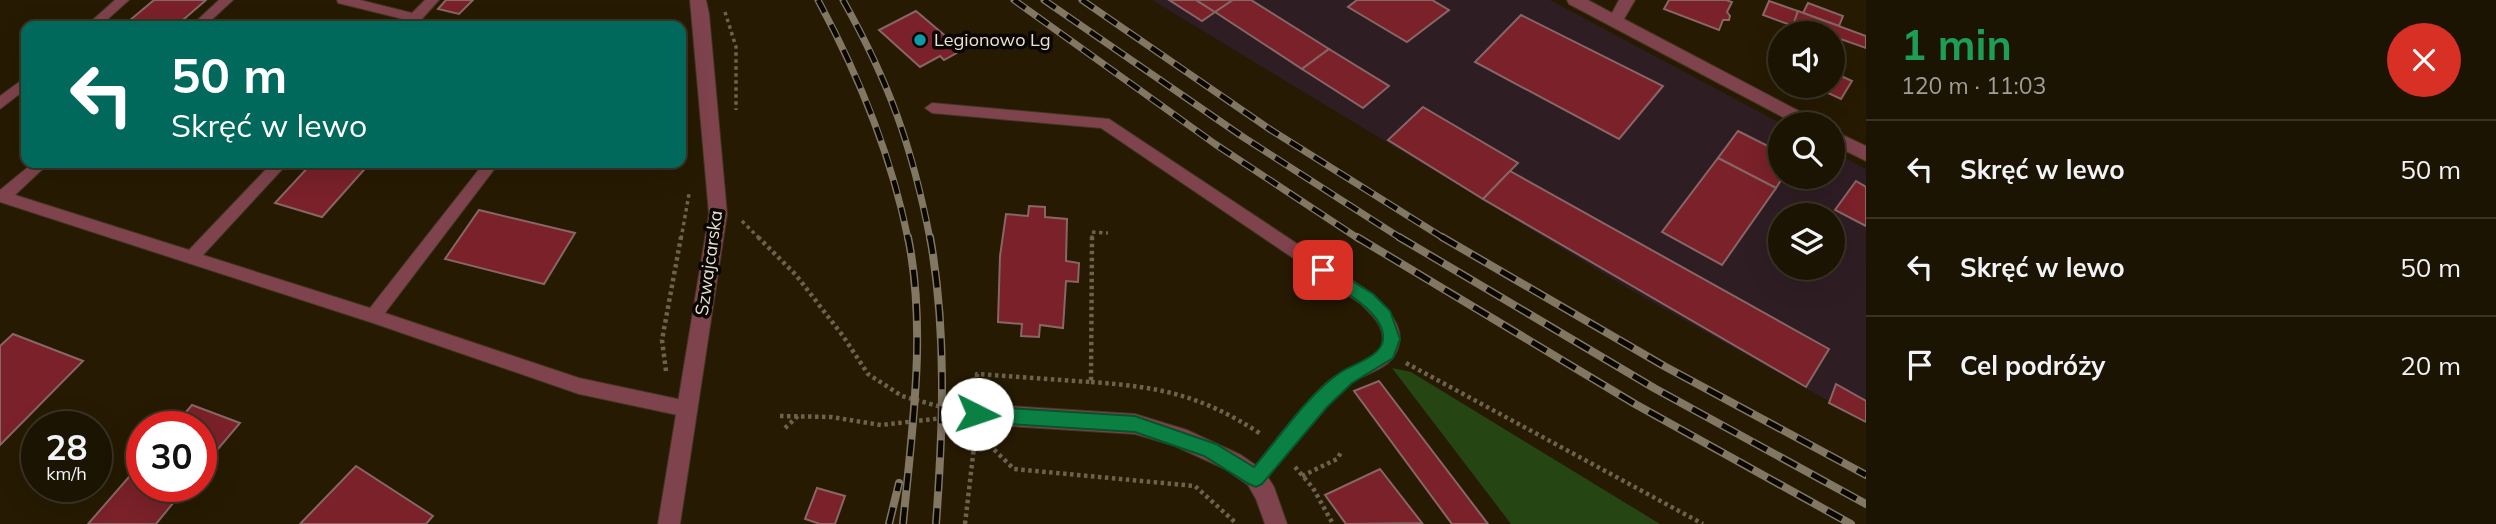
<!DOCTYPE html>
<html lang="pl">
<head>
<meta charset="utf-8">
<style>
  :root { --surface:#1c1402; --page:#292111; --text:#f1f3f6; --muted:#a09e99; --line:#3a3324 }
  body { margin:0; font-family:Mulish,sans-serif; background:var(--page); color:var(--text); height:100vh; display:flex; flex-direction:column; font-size:26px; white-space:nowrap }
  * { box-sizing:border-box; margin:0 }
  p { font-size:23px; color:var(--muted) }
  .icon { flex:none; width:38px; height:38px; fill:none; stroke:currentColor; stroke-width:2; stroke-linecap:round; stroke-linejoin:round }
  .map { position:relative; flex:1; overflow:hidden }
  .drawer { display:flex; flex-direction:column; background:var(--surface); width:630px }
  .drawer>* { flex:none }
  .banner { position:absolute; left:21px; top:21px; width:665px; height:147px; border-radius:14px; box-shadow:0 7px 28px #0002,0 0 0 2px var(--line); background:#00695c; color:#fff; overflow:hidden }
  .fabs { position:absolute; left:1768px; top:21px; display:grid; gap:14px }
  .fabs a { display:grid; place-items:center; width:77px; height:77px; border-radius:50%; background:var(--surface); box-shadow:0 7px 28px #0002,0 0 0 2px var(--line); font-size:35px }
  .speed { position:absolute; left:21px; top:411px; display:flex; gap:14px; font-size:35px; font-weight:700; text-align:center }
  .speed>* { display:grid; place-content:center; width:91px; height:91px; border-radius:50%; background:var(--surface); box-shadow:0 7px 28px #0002,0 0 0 2px var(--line); line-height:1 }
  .speed small { font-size:18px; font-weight:400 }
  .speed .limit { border:10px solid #d22; background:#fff; color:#111 }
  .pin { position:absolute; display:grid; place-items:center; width:60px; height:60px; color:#fff; margin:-30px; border-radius:14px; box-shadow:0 4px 10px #0006 }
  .me { position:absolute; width:77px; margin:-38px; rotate:94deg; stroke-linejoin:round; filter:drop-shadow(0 0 5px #0008) }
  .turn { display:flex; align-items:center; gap:24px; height:147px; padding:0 35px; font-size:32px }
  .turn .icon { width:91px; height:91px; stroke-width:2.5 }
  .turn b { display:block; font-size:49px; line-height:60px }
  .round { display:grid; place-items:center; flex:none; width:74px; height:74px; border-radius:37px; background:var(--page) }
  .summary { display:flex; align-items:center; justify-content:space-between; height:119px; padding:0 35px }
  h1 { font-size:42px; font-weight:700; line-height:52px; color:#1e9e55 }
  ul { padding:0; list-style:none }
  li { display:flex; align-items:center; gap:21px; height:98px; padding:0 35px; border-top:2px solid var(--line) }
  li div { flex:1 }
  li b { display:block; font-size:26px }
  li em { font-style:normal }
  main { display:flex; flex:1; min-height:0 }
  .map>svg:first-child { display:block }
</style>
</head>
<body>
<main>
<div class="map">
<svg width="1866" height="524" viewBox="0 0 1866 524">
  <rect width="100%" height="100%" fill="#261a02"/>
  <path fill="#2f1d24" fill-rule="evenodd" d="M1152 0H1550L1782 124H1780V177H1832V151L1866 169V422L1629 289ZM1780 215H1832V268H1780Z"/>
  <polygon fill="#254612" points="1392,368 1411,372 1660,524 1511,524"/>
  <g fill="#7a2129" stroke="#876665" stroke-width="2">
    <polygon points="154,0 206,0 176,26 123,26"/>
    <polygon points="446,0 473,0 459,14 438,9"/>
    <polygon points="1169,0 1196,0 1215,12 1202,21"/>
    <polygon points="1196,0 1233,0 1215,12"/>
    <polygon points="1233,0 1251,0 1329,49 1302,69 1215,12"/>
    <polygon points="1357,0 1432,0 1449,10 1407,42 1348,7"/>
    <polygon points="1669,0 1726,0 1732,2 1727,12 1730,16 1729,20 1723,20 1719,30 1664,9"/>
    <polygon points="1769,1 1798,11 1793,26 1763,15"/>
    <polygon points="1808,3 1843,16 1839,26 1803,13"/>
    <polygon points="916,11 962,50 944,60 940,56 920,67 879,30"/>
    <polygon points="1798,11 1866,36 1866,48 1832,36 1832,33 1812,29 1810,33 1805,33 1792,28"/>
    <polygon points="1521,15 1663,86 1619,139 1475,62"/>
    <polygon points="1329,49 1389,86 1363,108 1302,69"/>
    <polygon points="1833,67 1843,72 1841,76 1852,81 1841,99 1813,86 1832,86"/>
    <polygon points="1423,107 1518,163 1483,199 1388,140"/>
    <polygon points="1738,131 1780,152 1780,177 1783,177 1776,188 1718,158"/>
    <polygon points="1718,158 1776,188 1722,265 1662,232"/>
    <polygon points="312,163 370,163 322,217 275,203"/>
    <polygon points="1510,171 1829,349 1806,387 1483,199"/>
    <polygon points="1856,181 1866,187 1866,226 1835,210"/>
    <polygon points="1029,206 1045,207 1045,217 1067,219 1066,261 1079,263 1078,282 1066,281 1063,328 1040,325 1039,337 1021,336 1022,324 998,322 1000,256 1006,214 1028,216"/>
    <polygon points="479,210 575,233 544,284 445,259"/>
    <polygon points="13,334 83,361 0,445 0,346"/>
    <polygon points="1379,381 1488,524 1452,524 1354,391"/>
    <polygon points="1836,384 1866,401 1866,422 1829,403"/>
    <polygon points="192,405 240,423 201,469 201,427 173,427"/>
    <polygon points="142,462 142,486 187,486 156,524 88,524"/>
    <polygon points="356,466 433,516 426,524 300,524"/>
    <polygon points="1380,469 1422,523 1346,524 1325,495"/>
    <polygon points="817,488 845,496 835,524 820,524 805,519"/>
  </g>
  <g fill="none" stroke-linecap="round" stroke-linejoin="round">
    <defs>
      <g id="service">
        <polygon points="115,0 129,0 100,26 86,26"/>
        <polygon points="219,0 233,0 205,26 191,26"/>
        <polygon points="337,0 360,0 412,13 425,0 439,0 420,21 415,22 338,3"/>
        <polygon points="26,77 26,89 0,109 0,96"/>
        <path d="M932 103 1109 119 1373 294C1385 307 1404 325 1399 344 1394 369 1369 371 1351 383 1315 409 1291 451 1262 484L1256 486 1250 484 1247 478 1250 472C1275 443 1297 410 1325 384 1342 369 1364 364 1381 349 1388 329 1374 317 1361 304L1101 128 932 113 925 108Z"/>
        <polygon points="33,163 49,163 15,195 189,250 272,163 288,163 203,255 370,308 484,163 499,163 385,313 579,378 687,401 693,404 696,409 693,414 687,417 579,394 373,323 0,202 0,190"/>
      </g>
      <g id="minor">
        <polygon points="690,0 706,0 709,14 727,214 680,524 658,524 709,214"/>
        <polygon points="1567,0 1588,0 1612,13 1619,0 1635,0 1624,19 1816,120 1819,124 1796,124 1569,4"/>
        <polygon points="1832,130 1866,146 1866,161 1832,144"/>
        <polygon points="977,404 1135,414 1187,430 1241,455 1264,471 1274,487 1287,524 1265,524 1256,499 1248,485 1225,469 1175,446 1135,434 977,424 969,421 966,414 969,407"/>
      </g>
    </defs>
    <use href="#service" stroke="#41361f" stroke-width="2"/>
    <use href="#minor" stroke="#41361f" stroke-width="2"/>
    <g stroke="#6c624d" stroke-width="3.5" stroke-dasharray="3.5 3.5" stroke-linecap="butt">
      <polyline points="725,12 736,47 736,110"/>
      <polyline points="742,221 760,239"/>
      <polyline points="681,239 689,194"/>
      <polyline points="1092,239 1092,232 1108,233"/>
    </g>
    <g stroke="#6c624d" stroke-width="4.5" stroke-dasharray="3.5 3.5" stroke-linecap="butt">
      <polyline points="758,237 796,275 843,336 868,374 902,396 952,410"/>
      <polyline points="1406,363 1703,524"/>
      <polyline points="666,371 662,340 681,237"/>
      <path d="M1091 382C1161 387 1201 395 1261 434"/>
      <polyline points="977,391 977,374 1091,382 1092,237"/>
      <polyline points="780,416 831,417 881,425 952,417"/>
      <polyline points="785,428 799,415"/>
      <polyline points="984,440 1014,469 1195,486 1237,524"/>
      <polyline points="1295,467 1313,488 1333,524"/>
      <polyline points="1302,476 1337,459 1342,451"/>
      <polyline points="965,524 975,438"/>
    </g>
    <use href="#service" fill="#7e434d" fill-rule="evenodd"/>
    <use href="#minor" fill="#7e434d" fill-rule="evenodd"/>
    <defs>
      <g id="rail-far1">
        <path d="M818 0C859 76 891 154 908 239"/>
        <path d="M843 0C889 82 912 146 930 239"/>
        <polyline points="1014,0 1215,144 1359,239"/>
        <polyline points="1044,0 1243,137 1402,239"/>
        <polyline points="1082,0 1271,130 1445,239"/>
      </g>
      <g id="rail">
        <path d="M930 237C947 331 943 429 936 524"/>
        <polyline points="1357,237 1635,404 1851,524"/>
        <polyline points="1399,237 1654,388 1866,504"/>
        <polyline points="1442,237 1664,366 1866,475"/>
        <polyline points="889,524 899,483"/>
        <path d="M903 524C912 429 927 331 908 237"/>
      </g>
    </defs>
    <use href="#rail-far1" stroke="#817763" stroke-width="7"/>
    <use href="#rail" stroke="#817763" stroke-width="8"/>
    <use href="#rail-far1" stroke="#0a0601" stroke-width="4.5" stroke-dasharray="14" stroke-linecap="butt"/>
    <use href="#rail" stroke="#0a0601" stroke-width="5" stroke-dasharray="17" stroke-linecap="butt"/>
  </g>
  <path fill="#0b8043" stroke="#07532c" stroke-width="2" d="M1323 263 1373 294 1390 311 1400 339 1393 358 1352 383 1327 407 1262 484 1256 487 1249 484 1204 456 1135 432 977 422 971 419 968 414 971 408 977 406 1135 416 1216 444 1254 467C1279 438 1309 393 1341 372 1353 364 1381 357 1383 340 1386 312 1338 288 1318 274L1315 270Z"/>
  <circle fill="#0f9aa8" stroke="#0a0601" stroke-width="2.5" cx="920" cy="40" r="7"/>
  <g text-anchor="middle" stroke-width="7" stroke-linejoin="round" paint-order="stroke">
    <g font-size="18" fill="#e9e1d2" stroke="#0a0601" text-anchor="start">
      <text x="934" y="46">Legionowo Lg</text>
    </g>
    <g font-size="18" fill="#e9e1d2" stroke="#0a0601">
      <text transform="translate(709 263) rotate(-82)" y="6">Szwajcarska</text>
    </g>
  </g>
</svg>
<div class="fabs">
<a><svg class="icon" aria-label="sound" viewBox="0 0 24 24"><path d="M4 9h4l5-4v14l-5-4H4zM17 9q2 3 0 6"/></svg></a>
<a><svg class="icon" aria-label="search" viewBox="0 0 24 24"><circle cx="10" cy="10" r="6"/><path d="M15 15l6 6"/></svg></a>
<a><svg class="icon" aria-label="layers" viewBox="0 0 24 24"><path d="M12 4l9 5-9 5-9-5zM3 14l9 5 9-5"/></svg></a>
</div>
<div class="speed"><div>28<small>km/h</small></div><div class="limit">30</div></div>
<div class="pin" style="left:1323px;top:270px;background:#d93025"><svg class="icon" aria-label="arrive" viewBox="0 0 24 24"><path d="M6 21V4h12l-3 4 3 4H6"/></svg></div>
<svg class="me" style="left:977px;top:414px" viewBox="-20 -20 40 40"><circle r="19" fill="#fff"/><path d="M0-13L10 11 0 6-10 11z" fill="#0b8043"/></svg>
<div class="banner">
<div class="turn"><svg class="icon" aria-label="left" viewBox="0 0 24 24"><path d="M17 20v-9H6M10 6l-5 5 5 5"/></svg><div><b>50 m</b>Skręć w lewo</div></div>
</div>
</div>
<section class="drawer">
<div class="summary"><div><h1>1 min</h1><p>120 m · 11:03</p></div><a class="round" style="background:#d93025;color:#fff"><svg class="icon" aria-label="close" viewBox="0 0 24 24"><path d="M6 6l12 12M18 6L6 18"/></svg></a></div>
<ul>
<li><svg class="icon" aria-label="left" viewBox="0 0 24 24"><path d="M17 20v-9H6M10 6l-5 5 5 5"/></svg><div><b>Skręć w lewo</b></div><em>50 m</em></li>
<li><svg class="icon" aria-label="left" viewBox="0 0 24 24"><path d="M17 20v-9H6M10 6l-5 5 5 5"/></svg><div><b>Skręć w lewo</b></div><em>50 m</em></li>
<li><svg class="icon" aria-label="arrive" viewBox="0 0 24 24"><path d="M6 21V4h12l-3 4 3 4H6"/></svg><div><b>Cel podróży</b></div><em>20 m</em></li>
</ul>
</section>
</main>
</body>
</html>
